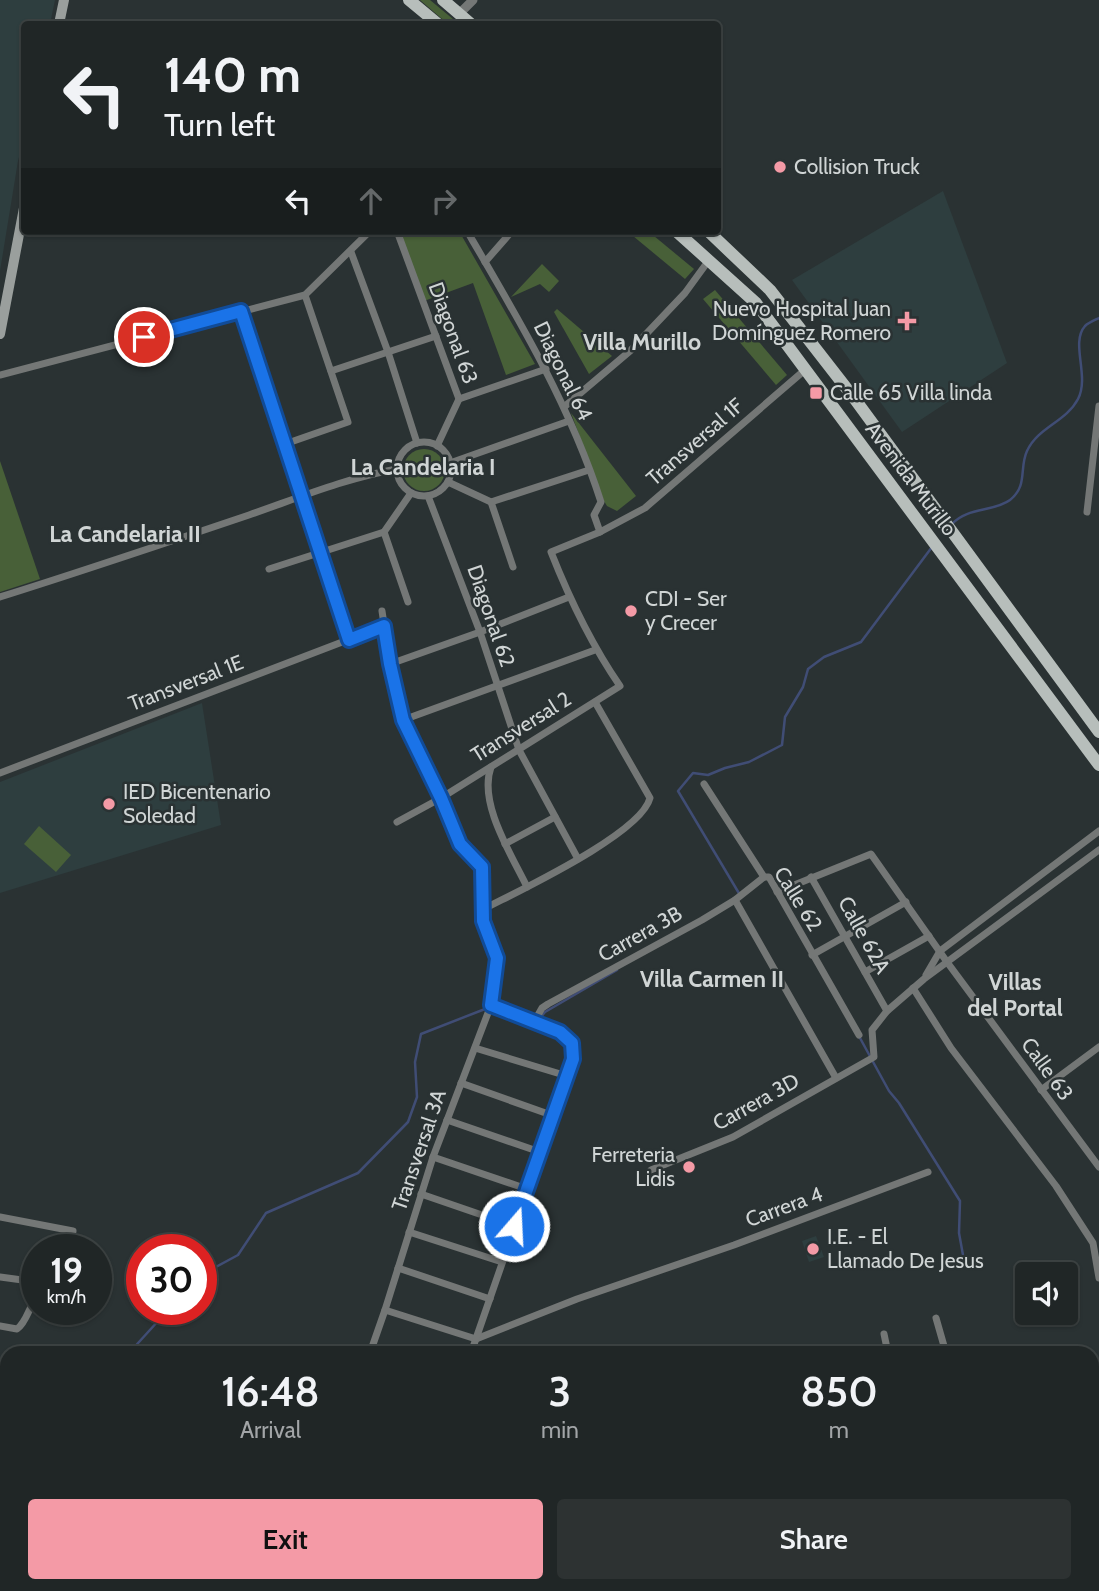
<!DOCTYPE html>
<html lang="en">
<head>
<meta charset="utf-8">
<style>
  :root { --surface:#202626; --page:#2d3232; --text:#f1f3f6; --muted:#a2a5a7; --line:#3d4343; --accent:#f49aa6 }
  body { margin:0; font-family:Cabin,sans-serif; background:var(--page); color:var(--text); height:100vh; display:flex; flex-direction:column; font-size:26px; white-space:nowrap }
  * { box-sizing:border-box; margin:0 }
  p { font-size:23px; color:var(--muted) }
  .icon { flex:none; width:38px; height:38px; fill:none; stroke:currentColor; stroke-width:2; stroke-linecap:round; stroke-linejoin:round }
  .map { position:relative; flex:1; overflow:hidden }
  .side { position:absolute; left:0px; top:1346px; width:1099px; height:247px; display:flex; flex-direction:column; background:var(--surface); border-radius:21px 21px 0 0; box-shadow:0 2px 5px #0004,0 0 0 2px var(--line) }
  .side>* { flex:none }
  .banner { position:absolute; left:21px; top:21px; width:700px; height:214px; border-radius:7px; box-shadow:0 2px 5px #0004,0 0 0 2px var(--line); background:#202626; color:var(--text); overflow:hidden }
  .buttons { position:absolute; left:1015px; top:1262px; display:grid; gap:14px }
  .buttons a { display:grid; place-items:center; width:63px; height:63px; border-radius:7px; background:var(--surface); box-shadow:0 2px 5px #0004,0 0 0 2px var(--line); font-size:35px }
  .speed { position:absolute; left:21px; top:1234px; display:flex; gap:14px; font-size:35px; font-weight:700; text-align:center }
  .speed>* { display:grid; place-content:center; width:91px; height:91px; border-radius:50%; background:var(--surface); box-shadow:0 2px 5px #0004,0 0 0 2px var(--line); line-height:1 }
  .speed small { font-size:18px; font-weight:400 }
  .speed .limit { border:10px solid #d22; background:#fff; color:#111 }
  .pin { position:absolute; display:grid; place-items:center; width:60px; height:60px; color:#fff; margin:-30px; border:4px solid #fff; border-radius:50%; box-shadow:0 2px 7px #0007 }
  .me { position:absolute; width:77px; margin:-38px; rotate:19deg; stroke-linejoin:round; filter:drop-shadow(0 0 5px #0008) }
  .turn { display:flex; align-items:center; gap:24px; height:147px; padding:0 28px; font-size:32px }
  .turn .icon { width:91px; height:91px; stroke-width:2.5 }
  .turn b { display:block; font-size:49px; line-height:60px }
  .lanes { display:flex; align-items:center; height:66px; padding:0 28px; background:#0003; justify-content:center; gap:35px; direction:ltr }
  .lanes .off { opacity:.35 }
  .eta { display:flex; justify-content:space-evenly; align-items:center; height:119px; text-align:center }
  .eta b { font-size:42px; font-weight:600; line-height:49px }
  .primary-button { display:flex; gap:14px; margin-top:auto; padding:14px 28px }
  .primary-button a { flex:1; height:80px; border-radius:7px; background:var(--accent); color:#111; font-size:28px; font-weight:600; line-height:80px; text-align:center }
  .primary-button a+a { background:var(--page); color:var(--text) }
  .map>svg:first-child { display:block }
</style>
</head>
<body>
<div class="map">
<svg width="1099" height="1591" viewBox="0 0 1099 1591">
  <rect width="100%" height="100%" fill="#2a3233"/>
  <g fill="#2e3e3f">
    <polygon points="0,0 55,0 50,24 24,24 24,137 18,161 0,271"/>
    <polygon points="943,191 1007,363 902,432 792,280"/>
    <polygon points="202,703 221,825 0,893 0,782"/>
    <polygon points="816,1236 824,1257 809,1262 802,1241"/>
  </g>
  <g fill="#486038">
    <polygon points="420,0 430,0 459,24 448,24"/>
    <polygon points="399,231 459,231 535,364 506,375 473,283 424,301"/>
    <polygon points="627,231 648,231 694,269 685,279"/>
    <polygon points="542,264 559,281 549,292 540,284 511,297"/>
    <polygon points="715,290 787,375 776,385 703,299"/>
    <polygon points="557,309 612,356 589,374 554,312"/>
    <polygon points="571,413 636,496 617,511 607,506 604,501"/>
    <circle cx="424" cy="470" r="21"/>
    <polygon points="0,461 40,579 0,592"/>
    <polygon points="39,826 71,855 56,872 24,844"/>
    <polygon points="203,1586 260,1586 261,1591 204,1591"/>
  </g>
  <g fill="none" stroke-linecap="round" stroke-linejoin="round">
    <g stroke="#404d75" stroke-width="2.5">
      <path d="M952 524C967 507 994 512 1010 500 1028 486 1019 468 1027 451 1038 427 1066 422 1078 399 1090 376 1070 343 1085 326 1088 323 1095 320 1099 318"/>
      <polyline points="740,895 678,791 693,773 708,775 725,768 749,762 782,745 785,717 803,687 808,669 824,657 861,642 932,547"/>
      <polyline points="540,1018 545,1012 617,970"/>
      <polyline points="860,1038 889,1091 899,1103 960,1201 959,1233 963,1255"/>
      <polyline points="201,1275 238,1255 266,1213 358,1173 408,1122 417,1097 415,1062 421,1034 485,1009 532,1025"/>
      <polyline points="129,1353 169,1309"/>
      <polyline points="995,1353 1028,1353"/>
      <polyline points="1092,1377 1099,1380"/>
      <polyline points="0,1461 7,1457"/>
      <polyline points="712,1591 713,1586"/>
    </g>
    <g stroke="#747776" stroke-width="7">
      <polyline points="397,231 459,399 437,446"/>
      <path d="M467 231C518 318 570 405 601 502L594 515 600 532"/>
      <polyline points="351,252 388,352 417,443"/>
      <polyline points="485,262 512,231"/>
      <polyline points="241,311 349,640"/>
      <polyline points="331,371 436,336"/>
      <polyline points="0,375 305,295 370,231"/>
      <polyline points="459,399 546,369"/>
      <polyline points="564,407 630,351 685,293 709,260"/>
      <circle cx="424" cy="469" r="27"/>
      <polyline points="285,444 348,422 305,295"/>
      <polyline points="450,463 569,421"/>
      <polyline points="448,482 491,502 513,567"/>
      <polyline points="428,496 480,632 519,750 578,859"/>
      <polyline points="491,502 589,470"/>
      <polyline points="1087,512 1099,406"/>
      <polyline points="384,532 408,602"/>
      <polyline points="269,569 384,532 411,493"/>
      <path d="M0 597C83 571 166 543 249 515 298 498 346 478 397 469"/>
      <polyline points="390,664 480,632 569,597"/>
      <polyline points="403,720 595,650"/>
      <path d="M491 767C478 803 511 854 527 887"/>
      <polyline points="0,773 384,626"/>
      <polyline points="704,784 764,877 769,877 859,1035"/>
      <path d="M397 822 441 798 620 686C591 644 570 600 551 552L600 532 645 508 806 369"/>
      <polyline points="505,844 555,817"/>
      <polyline points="811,877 887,1011"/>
      <polyline points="777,892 871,854 947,962 1099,1167"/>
      <polyline points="735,900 836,1078"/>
      <path d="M482 910C518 891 641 834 650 798L595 702"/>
      <polyline points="812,955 906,902"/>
      <polyline points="865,972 929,936"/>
      <polyline points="926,975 940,951 1099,831"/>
      <polyline points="913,988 951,1048 1056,1186 1093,1243 1099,1278"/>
      <polyline points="534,1022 542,1008 548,1004 702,920 735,900 764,877"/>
      <polyline points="475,1048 567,1076"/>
      <polyline points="461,1083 554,1116"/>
      <polyline points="1041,1090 1099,1047"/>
      <polyline points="447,1120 540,1152"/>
      <polyline points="433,1157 527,1189"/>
      <polyline points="651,1170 733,1137 874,1057 872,1030 887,1011 924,979 1099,850"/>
      <polyline points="421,1194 514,1226"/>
      <polyline points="0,1217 73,1231 70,1250"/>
      <polyline points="409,1232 502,1262"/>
      <polyline points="398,1268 490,1299"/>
      <polyline points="0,1277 37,1282"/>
      <polyline points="385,1310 476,1339 577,1299 734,1245 928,1172"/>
      <polyline points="936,1318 946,1353"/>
      <path d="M0 1326 17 1329C27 1322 29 1306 37 1297"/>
      <polyline points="884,1334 888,1353"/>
      <polyline points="372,1347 389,1353"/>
      <polyline points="370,1353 385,1310 433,1157 491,1005 497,958 483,921 482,867 460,844 441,798 403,720 390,664 382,611"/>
      <polyline points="471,1353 573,1059 572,1043 560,1032 491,1005"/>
      <polyline points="1092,1494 1099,1493"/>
      <polyline points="28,1586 29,1591"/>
      <polyline points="70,1586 71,1591"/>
      <polyline points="111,1586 112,1591"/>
      <polyline points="198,1586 199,1591"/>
      <polyline points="411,1586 413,1591"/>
      <polyline points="509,1586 510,1591"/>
      <polyline points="552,1586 553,1591"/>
      <polyline points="592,1586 593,1591"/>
      <polyline points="635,1586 636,1591"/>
      <polyline points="740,1586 744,1591"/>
      <polyline points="791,1586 795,1591"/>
      <polyline points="841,1586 845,1591"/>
      <polyline points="941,1586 945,1591"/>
      <polyline points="1050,1586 1051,1591"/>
      <polyline points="889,1591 898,1586"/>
    </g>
    <polyline stroke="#747776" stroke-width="9" points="459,14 473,0"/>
    <g stroke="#9a9f9d" stroke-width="10">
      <polyline points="59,24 64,0"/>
      <polyline points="0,334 24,208"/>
    </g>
    <g stroke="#b7bebb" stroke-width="12">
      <polyline points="409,0 438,24"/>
      <polyline points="443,0 471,24"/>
      <polyline points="676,231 756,303 1099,765"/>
      <polyline points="708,231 770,290 854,398 1099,732"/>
    </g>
  </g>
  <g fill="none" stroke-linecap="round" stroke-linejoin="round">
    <defs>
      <polyline id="route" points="144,337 241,311 349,640 384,626 390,664 403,720 441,798 460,844 482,867 483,921 497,958 491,1005 560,1032 572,1043 573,1059 514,1226"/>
    </defs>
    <use href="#route" stroke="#114b97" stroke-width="18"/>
    <use href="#route" stroke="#1a73e8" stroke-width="12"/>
  </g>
  <g fill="#f49aa6" stroke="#2a3233" stroke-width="2.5">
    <circle cx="780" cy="167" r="7"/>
    <path d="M903.5 310.5h7v7h7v7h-7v7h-7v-7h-7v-7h7z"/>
    <rect x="809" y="386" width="14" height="14" rx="3.5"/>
    <circle cx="631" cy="611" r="7"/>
    <circle cx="109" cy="804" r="7"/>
    <circle cx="689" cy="1167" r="7"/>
    <circle cx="813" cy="1249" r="7"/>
  </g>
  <g text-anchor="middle" stroke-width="5" stroke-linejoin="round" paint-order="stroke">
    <g font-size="21" fill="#d0d5d5" stroke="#2a3233" text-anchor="start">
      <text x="794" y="174">Collision Truck</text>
      <text x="891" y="316" text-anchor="end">Nuevo Hospital Juan<tspan x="891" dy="24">Domínguez Romero</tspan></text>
      <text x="830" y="400">Calle 65 Villa linda</text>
      <text x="645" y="606">CDI - Ser<tspan x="645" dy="24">y Crecer</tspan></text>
      <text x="123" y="799">IED Bicentenario<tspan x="123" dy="24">Soledad</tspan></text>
      <text x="675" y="1162" text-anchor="end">Ferreteria<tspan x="675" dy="24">Lidis</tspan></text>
      <text x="827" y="1244">I.E. - El<tspan x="827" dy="24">Llamado De Jesus</tspan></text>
    </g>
    <g font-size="21" fill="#d0d5d5" stroke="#2a3233">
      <text transform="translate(453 333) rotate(70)" y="7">Diagonal 63</text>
      <text transform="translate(563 371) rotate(64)" y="7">Diagonal 64</text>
      <text transform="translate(695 442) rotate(-41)" y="7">Transversal 1F</text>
      <text transform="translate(911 479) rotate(53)" y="7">Avenida Murillo</text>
      <text transform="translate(491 616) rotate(71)" y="7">Diagonal 62</text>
      <text transform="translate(186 683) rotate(-21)" y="7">Transversal 1E</text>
      <text transform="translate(521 727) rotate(-32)" y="7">Transversal 2</text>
      <text transform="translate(798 899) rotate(58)" y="7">Calle 62</text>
      <text transform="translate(640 934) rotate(-29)" y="7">Carrera 3B</text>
      <text transform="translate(864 935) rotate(61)" y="7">Calle 62A</text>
      <text transform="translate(1047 1069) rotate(54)" y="7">Calle 63</text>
      <text transform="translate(756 1102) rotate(-29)" y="7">Carrera 3D</text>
      <text transform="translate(419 1150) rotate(-71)" y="7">Transversal 3A</text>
      <text transform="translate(784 1207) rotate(-20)" y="7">Carrera 4</text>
    </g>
    <g font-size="23" font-weight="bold" fill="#d0d5d5" stroke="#2a3233">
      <text x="642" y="350">Villa Murillo</text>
      <text x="423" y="475">La Candelaria I</text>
      <text x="125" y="542">La Candelaria II</text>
      <text x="712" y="987">Villa Carmen II</text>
      <text x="1015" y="990">Villas<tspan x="1015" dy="26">del Portal</tspan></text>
    </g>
  </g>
</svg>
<div class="buttons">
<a><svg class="icon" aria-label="sound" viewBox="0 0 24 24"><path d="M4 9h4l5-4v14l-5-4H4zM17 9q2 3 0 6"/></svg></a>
</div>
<div class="speed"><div>19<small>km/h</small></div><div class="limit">30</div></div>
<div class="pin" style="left:144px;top:337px;background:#d93025"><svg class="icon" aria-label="arrive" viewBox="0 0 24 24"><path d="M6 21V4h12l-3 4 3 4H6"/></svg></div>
<svg class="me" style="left:514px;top:1226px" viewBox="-20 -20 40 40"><circle r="17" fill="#1a73e8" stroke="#fff" stroke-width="3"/><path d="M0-11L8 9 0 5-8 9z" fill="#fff"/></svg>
<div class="banner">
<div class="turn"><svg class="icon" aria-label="left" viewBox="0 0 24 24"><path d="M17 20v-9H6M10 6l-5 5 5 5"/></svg><div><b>140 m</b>Turn left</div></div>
<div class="lanes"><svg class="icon" aria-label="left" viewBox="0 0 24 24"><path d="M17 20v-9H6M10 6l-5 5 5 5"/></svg><svg class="icon off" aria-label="ahead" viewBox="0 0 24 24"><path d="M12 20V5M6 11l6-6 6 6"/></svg><svg class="icon off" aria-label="right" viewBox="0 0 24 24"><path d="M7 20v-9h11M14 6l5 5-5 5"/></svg></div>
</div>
<section class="side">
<div class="eta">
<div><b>16:48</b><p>Arrival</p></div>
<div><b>3</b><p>min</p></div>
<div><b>850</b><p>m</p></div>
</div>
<div class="primary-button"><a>Exit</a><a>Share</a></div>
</section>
</div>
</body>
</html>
